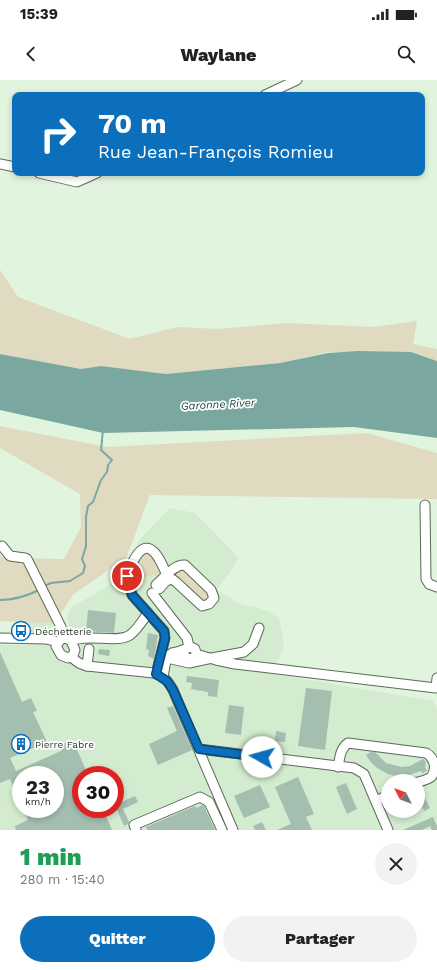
<!DOCTYPE html>
<html lang="fr">
<head>
<meta charset="utf-8">
<style>
  :root { --surface:#fff; --page:#f2f2f2; --text:#222; --muted:#767676; --accent:#0c6fbb }
  body { margin:0; font-family:"Work Sans",sans-serif; background:var(--page); color:var(--text); height:100vh; display:flex; flex-direction:column; font-size:15px; white-space:nowrap }
  * { box-sizing:border-box; margin:0 }
  p { font-size:13px; color:var(--muted) }
  .icon { flex:none; width:22px; height:22px; fill:none; stroke:currentColor; stroke-width:2; stroke-linecap:round; stroke-linejoin:round }
  .map { position:relative; height:750px; overflow:hidden }
  .sheet { display:flex; flex-direction:column; background:var(--surface); flex:1 }
  .sheet>* { flex:none }
  .guide { position:absolute; left:12px; top:12px; width:413px; height:84px; border-radius:8px; box-shadow:0 2px 6px #0003; background:#0c6fbb; color:#fff; overflow:hidden }
  .needle { width:26px; rotate:312deg }
  .tools { position:absolute; left:381px; top:694px; display:grid; gap:8px }
  .tools a { display:grid; place-items:center; width:44px; height:44px; border-radius:50%; background:var(--surface); box-shadow:0 2px 6px #0003; font-size:20px }
  .speed { position:absolute; left:12px; top:686px; display:flex; gap:8px; font-size:20px; font-weight:700; text-align:center }
  .speed>* { display:grid; place-content:center; width:52px; height:52px; border-radius:50%; background:var(--surface); box-shadow:0 2px 6px #0003; line-height:1 }
  .speed small { font-size:10px; font-weight:400 }
  .speed .limit { border:6px solid #d22; background:#fff; color:#111 }
  .pin { position:absolute; display:grid; place-items:center; width:34px; height:34px; color:#fff; margin:-17px; border:2px solid #fff; border-radius:50%; box-shadow:0 1px 4px #0007 }
  .me { position:absolute; width:44px; margin:-22px; rotate:277deg; stroke-linejoin:round; filter:drop-shadow(0 0 3px #0008) }
  .turn { display:flex; align-items:center; gap:14px; height:84px; padding:0 20px; font-size:18px }
  .turn .icon { width:52px; height:52px; stroke-width:2.5 }
  .turn b { display:block; font-size:28px; line-height:34px }
  .round { display:grid; place-items:center; flex:none; width:42px; height:42px; border-radius:21px; background:var(--page) }
  .overview { display:flex; align-items:center; justify-content:space-between; height:68px; padding:0 20px }
  h1 { font-size:24px; font-weight:800; line-height:30px; color:#1e9e55 }
  .action { display:flex; gap:8px; margin-top:auto; padding:8px 20px }
  .action a { flex:1; height:46px; border-radius:24px; background:var(--accent); color:#fff; font-size:16px; font-weight:800; line-height:46px; text-align:center }
  .action a+a { background:var(--page); color:var(--text) }
  .status { display:flex; justify-content:space-between; align-items:center; height:28px; padding:0 20px; background:var(--surface); direction:ltr }
  .status svg { height:11px; fill:currentColor }
  header { display:flex; justify-content:space-between; align-items:center; height:52px; padding:0 20px; background:var(--surface); font-size:18px; font-weight:800 }
  .map>svg:first-child { display:block }
</style>
</head>
<body>
<div class="status"><b>15:39</b><svg viewBox="0 0 49 12"><path d="M0 12V9h3v3zM5 12V6h3v6zM10 12V3h3v9zM15 12V0h3v12zM26 1h20v11H26zM47 4h2v5h-2z"/></svg></div>
<header><svg class="icon" aria-label="back" viewBox="0 0 24 24"><path d="M15 5l-7 7 7 7"/></svg>Waylane<svg class="icon" aria-label="search" viewBox="0 0 24 24"><circle cx="10" cy="10" r="6"/><path d="M15 15l6 6"/></svg></header>
<div class="map">
<svg width="437" height="750" viewBox="0 0 437 750">
  <rect width="100%" height="100%" fill="#e1f4de"/>
  <g fill="#d3ebcf" fill-rule="evenodd">
    <path d="M170 428 195 433 239 478 217 510 242 525 259 528 270 532 279 539 282 552 284 568 276 584 268 593 433 621 437 629V750H0V565L49 564 69 545 67 536 72 527 115 502 129 485 140 459ZM21 695H55V729H21ZM81 695H115V729H81ZM388 701H418V731H388Z"/>
    <polygon points="44,527 52,543 52,553 32,553 25,537"/>
  </g>
  <g fill="#e0dac0">
    <polygon points="0,190 18,217 130,259 177,247 218,249 286,243 373,247 417,241 413,264 437,269 437,281 411,272 328,272 280,283 166,294 101,286 81,289 0,274"/>
    <polygon points="0,346 107,367 367,353 437,373 437,419 150,415 126,478 74,514 54,543 0,541 0,476 7,478 64,479 81,447 80,414 0,368"/>
    <polygon points="147,472 150,472 163,492 160,497 153,495 136,499 130,495 137,479"/>
    <polygon points="182,488 211,515 206,524 175,497 174,493"/>
  </g>
  <polygon fill="#7aa8a1" points="358,271 411,272 437,281 437,358 354,347 103,353 0,330 0,274 81,289 101,286 166,294 280,283 328,273"/>
  <g fill="none" stroke-linecap="round" stroke-linejoin="round">
    <g stroke="#7aa8a1" stroke-width="2">
      <polyline points="44,506 51,503 70,501 83,493 85,486 82,479 86,466 86,437 88,426 93,422 101,400 107,392 108,385 112,380 101,370 103,350"/>
      <path d="M0 520C13 520 27 516 39 510"/>
    </g>
  </g>
  <g fill="#a4beb0">
    <polygon points="88,530 116,533 114,553 86,551"/>
    <polygon points="148,553 158,555 154,579 148,576 149,570 146,569"/>
    <polygon points="99,569 110,570 109,576 98,574"/>
    <polygon points="0,572 22,622 31,618 37,631 33,632 47,662 10,678 16,691 61,671 59,666 73,660 88,695 81,695 81,729 103,729 112,750 16,750 15,746 28,740 23,729 55,729 55,695 21,695 21,724 10,699 0,703"/>
    <polygon points="187,596 219,600 217,617 208,616 208,612 191,609 192,603 186,602"/>
    <polygon points="306,608 332,611 325,670 298,666"/>
    <polygon points="229,625 244,627 241,655 225,653"/>
    <polygon points="173,626 192,670 158,685 149,664 177,651 167,628"/>
    <polygon points="276,651 286,653 285,662 275,661"/>
    <polygon points="371,672 375,672 386,683 402,687 410,686 423,679 426,682 425,687 427,691 422,693 421,691 406,696 395,696 388,694 377,688 370,681 366,675"/>
    <polygon points="298,697 314,734 306,737 312,750 277,750 291,744 275,707"/>
    <polygon points="346,703 357,729 347,734 336,707"/>
    <polygon points="260,705 270,727 244,738 234,716"/>
    <polygon points="135,716 138,722 123,729 129,742 128,744 124,746 115,725"/>
    <polygon points="424,716 430,728 424,731 423,728 421,729 418,719"/>
    <polygon points="203,725 204,726 215,750 147,750 146,747 195,726 196,728"/>
    <polygon points="433,737 437,746 437,750 432,750 430,746 422,750 403,750"/>
    <polygon points="262,742 266,750 255,750 253,746"/>
  </g>
  <g fill="none" stroke-linecap="round" stroke-linejoin="round">
    <defs>
      <g id="minor">
        <polyline points="265,15 297,0"/>
        <polyline points="0,84 15,87"/>
        <polyline points="39,93 77,102 97,93"/>
        <polyline points="425,425 426,499 429,504 437,507"/>
        <polyline points="2,466 10,476 25,478 27,479 61,547 63,558"/>
        <path d="M156 505C164 498 174 484 185 485L211 510 214 518 209 524 202 526 176 502 172 499 166 501 159 509"/>
        <polyline points="152,513 187,558 189,567"/>
        <polyline points="0,558 46,559 58,562"/>
        <polygon points="66,558 71,561 75,570 73,575 68,578 61,575 56,566 61,559"/>
        <path d="M71 561C87 553 117 564 130 555 137 550 143 540 148 533"/>
        <polyline points="196,574 216,580 235,584 436,608 437,598"/>
        <path d="M71 577 79 583 87 586 154 593C164 596 168 601 173 610L233 750"/>
        <polyline points="167,578 189,583 217,577 244,572 253,564 259,548"/>
        <polyline points="87,586 89,569"/>
        <path d="M156 594 165 558 164 551 132 515 127 494C131 486 141 458 154 472 160 478 163 487 167 495"/>
        <polyline points="163,597 166,580 168,576 172,573 177,572 191,567 195,569 196,574 194,578 189,579 177,572"/>
        <polyline points="199,669 354,688 364,694 388,750"/>
        <path d="M338 687C340 677 340 669 348 663L426 673C435 678 437 690 431 697 427 700 422 701 418 702"/>
        <polyline points="376,721 388,715"/>
        <polyline points="136,750 134,745 200,717 209,722 222,750"/>
      </g>
    </defs>
    <use href="#minor" stroke="#5b6b58" stroke-width="11"/>
    <use href="#minor" stroke="#fff" stroke-width="9"/>
  </g>
  <g fill="none" stroke-linecap="round" stroke-linejoin="round">
    <defs>
      <polyline id="route" points="127,496 132,515 164,551 165,558 156,594 167,601 173,610 199,669 262,677"/>
    </defs>
    <use href="#route" stroke="#08487a" stroke-width="10"/>
    <use href="#route" stroke="#0c6fbb" stroke-width="7"/>
  </g>
  <defs>
    <symbol id="bus-ring" viewBox="-11 -11 22 22"><circle r="9.5" fill="#fff" stroke="#0c6fbb" stroke-width="1.5"/><path d="M-5-6H5V4H4V6H2V4H-2V6H-4V4H-5ZM-3.5-4V0h7V-4ZM-3.5 1.2v1.5H-2V1.2ZM2 1.2v1.5H3.5V1.2Z" fill="#0c6fbb"/></symbol>
    <symbol id="building-ring" viewBox="-11 -11 22 22"><circle r="9.5" fill="#fff" stroke="#0c6fbb" stroke-width="1.5"/><path d="M-4-6H4V6H1V3H-1V6H-4ZM-2.5-4.3h1.7v1.8h-1.7ZM.8-4.3h1.7v1.8H.8ZM-2.5-1h1.7V.8h-1.7ZM.8-1h1.7V.8H.8Z" fill="#0c6fbb"/></symbol>
  </defs>
  <g fill-rule="evenodd">
    <use href="#bus-ring" x="10" y="540" width="22" height="22"/>
    <use href="#building-ring" x="10" y="653" width="22" height="22"/>
  </g>
  <g text-anchor="middle" stroke-width="3.5" stroke-linejoin="round" paint-order="stroke">
    <g font-size="10" fill="#333a31" stroke="#fff" text-anchor="start">
      <text x="35" y="555">Déchetterie</text>
      <text x="35" y="668">Pierre Fabre</text>
    </g>
    <g font-size="11" font-style="italic" fill="#133f39" stroke="#fff">
      <text transform="translate(218 324) rotate(-3)" y="4">Garonne River</text>
    </g>
  </g>
</svg>
<div class="tools">
<a><svg class="needle" viewBox="-14 -14 28 28"><path d="M0-13l5 13h-10z" fill="#e53935"/><path d="M0 13l5-13h-10z" fill="#767676"/></svg></a>
</div>
<div class="speed"><div>23<small>km/h</small></div><div class="limit">30</div></div>
<div class="pin" style="left:127px;top:496px;background:#d93025"><svg class="icon" aria-label="arrive" viewBox="0 0 24 24"><path d="M6 21V4h12l-3 4 3 4H6"/></svg></div>
<svg class="me" style="left:262px;top:677px" viewBox="-20 -20 40 40"><circle r="19" fill="#fff"/><path d="M0-13L10 11 0 6-10 11z" fill="#0c6fbb"/></svg>
<div class="guide">
<div class="turn"><svg class="icon" aria-label="right" viewBox="0 0 24 24"><path d="M7 20v-9h11M14 6l5 5-5 5"/></svg><div><b>70 m</b>Rue Jean-François Romieu</div></div>
</div>
</div>
<section class="sheet">
<div class="overview"><div><h1>1 min</h1><p>280 m · 15:40</p></div><a class="round"><svg class="icon" aria-label="close" viewBox="0 0 24 24"><path d="M6 6l12 12M18 6L6 18"/></svg></a></div>
<div class="action"><a>Quitter</a><a>Partager</a></div>
</section>
</body>
</html>
